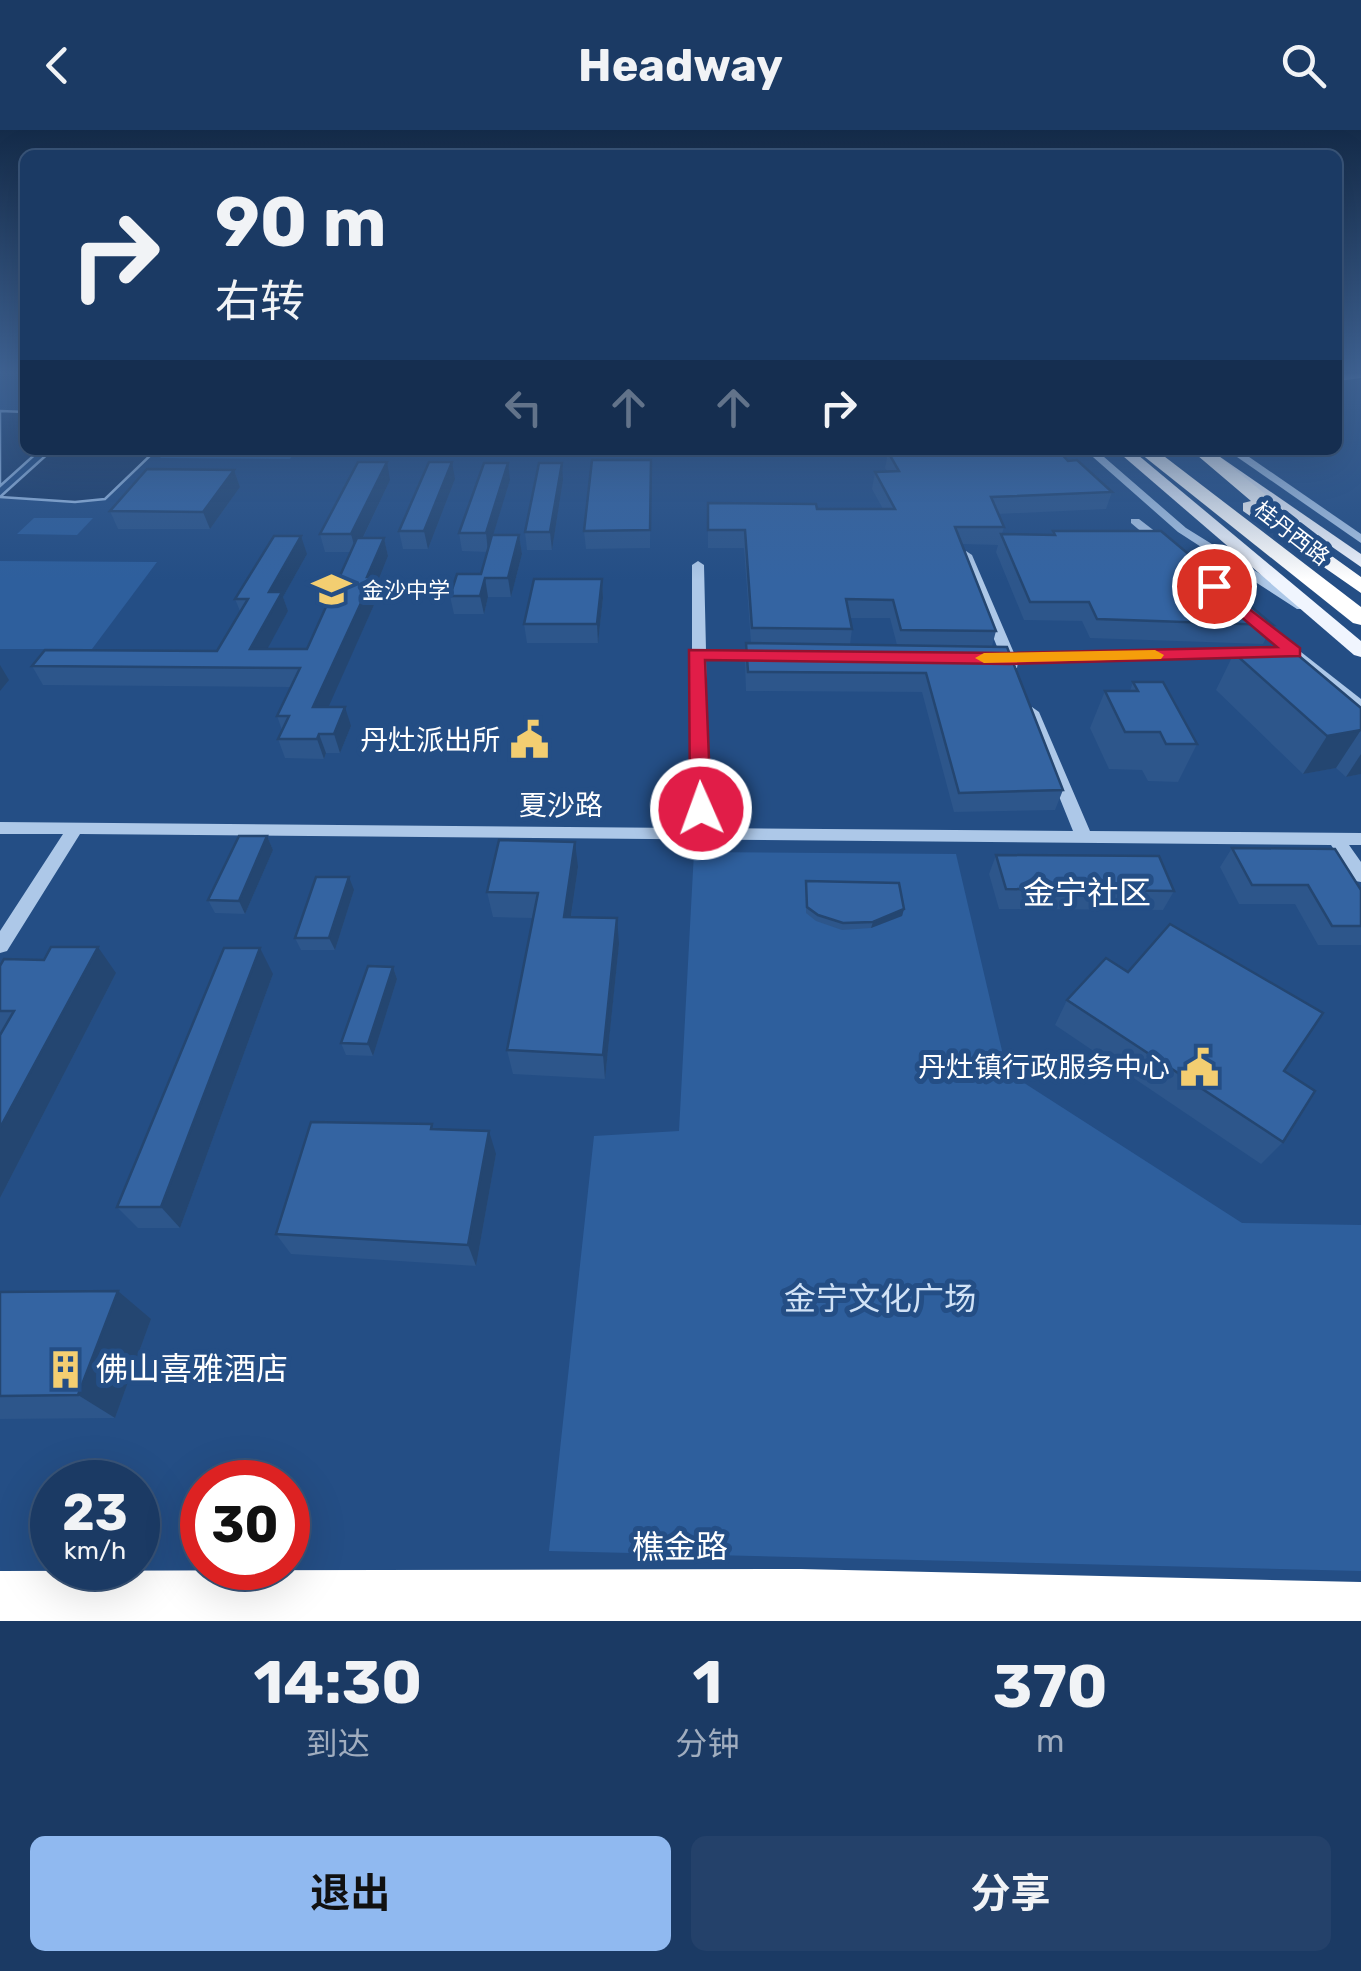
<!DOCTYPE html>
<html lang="zh">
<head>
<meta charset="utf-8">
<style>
  :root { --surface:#1b3a64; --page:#24416a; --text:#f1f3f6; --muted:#a0adbf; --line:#395478; --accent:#90b9f0 }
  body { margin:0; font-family:Rubik,"Noto Sans SC",sans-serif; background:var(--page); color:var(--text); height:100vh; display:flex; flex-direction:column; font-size:38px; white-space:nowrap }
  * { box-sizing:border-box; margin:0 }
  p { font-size:32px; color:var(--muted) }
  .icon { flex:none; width:55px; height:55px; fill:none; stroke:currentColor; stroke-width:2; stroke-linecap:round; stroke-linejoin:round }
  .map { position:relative; height:1491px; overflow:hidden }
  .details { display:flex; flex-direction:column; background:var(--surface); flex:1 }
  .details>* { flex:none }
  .hud { position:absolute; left:20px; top:20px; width:1322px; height:305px; border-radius:15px; box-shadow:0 10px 40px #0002,0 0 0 2px var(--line); background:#1b3a64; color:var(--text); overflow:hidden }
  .speed { position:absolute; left:30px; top:1330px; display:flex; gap:20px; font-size:50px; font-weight:700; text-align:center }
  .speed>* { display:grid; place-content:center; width:130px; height:130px; border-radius:50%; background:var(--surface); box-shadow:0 10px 40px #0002,0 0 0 2px var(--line); line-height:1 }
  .speed small { font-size:25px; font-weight:400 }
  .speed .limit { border:15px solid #d22; background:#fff; color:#111 }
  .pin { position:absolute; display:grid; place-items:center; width:85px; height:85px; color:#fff; margin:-42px; border:5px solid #fff; border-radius:50%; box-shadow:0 2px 10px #0007 }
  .me { position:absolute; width:110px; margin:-55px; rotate:358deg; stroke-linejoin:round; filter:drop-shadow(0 0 8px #0008) }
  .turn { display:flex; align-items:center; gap:35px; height:210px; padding:0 30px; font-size:45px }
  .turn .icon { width:130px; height:130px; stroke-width:2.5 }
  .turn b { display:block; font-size:70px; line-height:85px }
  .lanes { display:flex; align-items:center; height:95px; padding:0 30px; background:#0003; justify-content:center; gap:50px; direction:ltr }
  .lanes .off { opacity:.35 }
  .eta { display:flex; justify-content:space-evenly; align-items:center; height:170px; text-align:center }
  .eta b { font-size:60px; font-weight:700; line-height:70px }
  .cta { display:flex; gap:20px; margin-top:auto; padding:20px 30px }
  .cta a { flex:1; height:115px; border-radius:15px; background:var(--accent); color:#111; font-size:40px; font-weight:700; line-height:115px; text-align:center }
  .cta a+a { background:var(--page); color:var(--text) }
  header { display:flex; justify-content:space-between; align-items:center; height:130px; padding:0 30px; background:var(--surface); font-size:45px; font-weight:700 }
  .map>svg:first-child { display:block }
</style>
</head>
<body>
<header><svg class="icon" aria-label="back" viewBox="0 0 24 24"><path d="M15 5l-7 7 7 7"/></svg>Headway<svg class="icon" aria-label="search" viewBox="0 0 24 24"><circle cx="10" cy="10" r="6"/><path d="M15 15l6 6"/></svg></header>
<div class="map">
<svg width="1361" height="1491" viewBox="0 0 1361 1491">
  <rect width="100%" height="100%" fill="#244e85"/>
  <g fill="#2e5f9d">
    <polygon points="167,320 296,320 290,329 160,328"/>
    <polygon points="34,388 93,388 77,405 17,404"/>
    <polygon points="0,431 157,432 92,519 0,519"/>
    <polygon points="694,722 956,724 1007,942 1242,1093 1361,1095 1361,1441 549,1421 594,1006 679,1001"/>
  </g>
  <g fill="#193965" stroke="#a1c2e9" stroke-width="2.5">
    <polygon points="0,281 25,282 25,320 40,320 0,356"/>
    <polygon points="52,320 156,320 105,369 75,372 0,367"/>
  </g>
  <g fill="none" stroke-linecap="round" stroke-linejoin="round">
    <g fill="#adc8e8" fill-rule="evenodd">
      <polygon points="1361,242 1361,248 1338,251 1338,245"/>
      <polygon points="1085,320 1096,320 1186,398 1307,473 1307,479 1297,479 1178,402"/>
      <polygon points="1227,320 1239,320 1361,404 1361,413"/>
      <polygon points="1131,389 1139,389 1170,413 1170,419 1162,419 1131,393"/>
      <polygon points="966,421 972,425 1014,523 1258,519 1265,523 1258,527 1018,532 1017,538 1007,538 1004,532 984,531 984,525 1000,524 960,425"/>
      <polygon points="698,431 704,435 706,520 768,521 775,525 768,529 706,528 709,679 702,698 1073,701 1025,582 1032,577 1039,582 1090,701 1361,703 1361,715 1349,715 1361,732 1361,752 1355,751 1331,715 80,704 7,821 0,823 0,801 63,704 0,704 0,692 685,698 693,679 692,527 689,524 692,521 692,435"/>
      <polygon points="1251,483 1361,569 1361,580 1246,490 1244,487"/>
    </g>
    <g fill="#f0f5fe" fill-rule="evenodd">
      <polygon points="1116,320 1132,320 1361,511 1361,527 1354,525"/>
      <polygon points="1193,320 1210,320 1361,424 1361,437"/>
    </g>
    <g fill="#fff" fill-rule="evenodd">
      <polygon points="1136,320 1156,320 1361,477 1361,495 1353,493"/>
      <polygon points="1191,320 1211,320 1281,377 1284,381 1276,386 1361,447 1361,463 1243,381 1243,373 1251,371"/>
      <polygon points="801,1439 1361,1452 1361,1491 0,1491 0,1441"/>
    </g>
  </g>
  <g fill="#2d568b" fill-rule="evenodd">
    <path d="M882 320H1058L1068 331 1112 362 1106 379 998 384 1004 397 1002 404 1052 405 1053 401 1273 495 1263 514 1090 508 1082 491 1024 490 996 422 998 415 962 414 996 501 992 516 1063 660 1055 680 954 682 922 562 746 561 745 532 746 513H751L744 418H708V373L817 379H883L872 359 875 342 887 341 885 338 887 328ZM850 488H890L897 515H850L852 499Z"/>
    <polygon points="651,330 650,418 586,419 584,401"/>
    <polygon points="234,340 240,357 210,399 118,399 110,381"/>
    <polygon points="455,349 428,419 403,419 399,401"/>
    <polygon points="390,350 363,408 384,408 388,426 376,456 378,466 328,577 351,596 340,623 326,623 324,629 285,628 278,609 282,600 277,586 291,557 43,555 32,536 217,521 240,481 235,469 307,424 283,467 288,481 267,519 307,519 351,422 325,422 320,404"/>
    <polygon points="510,350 493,405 519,405 522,424 511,467 488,467 484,484 454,484 450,466 481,444 487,422 462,421 459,403"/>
    <polygon points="563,350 552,420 527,420 525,402"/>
    <polygon points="602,449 603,468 598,513 527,513 524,494"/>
    <polygon points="1234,523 1361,578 1361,644 1346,647 1336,638 1303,644 1216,560"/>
    <polygon points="1133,552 1197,614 1178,652 1148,651 1142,640 1109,639 1090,598 1105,561 1130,561"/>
    <polygon points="267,706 273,720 245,784 215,783 208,770"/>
    <polygon points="1232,718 1361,760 1361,815 1318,815 1295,774 1239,774 1220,737"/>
    <polygon points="996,725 1174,761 1163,780 999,779 989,744"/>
    <polygon points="578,737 571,787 619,814 605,949 513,944 507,920 533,788 493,787 487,762"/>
    <polygon points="806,751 904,779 902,786 871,798 842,800 816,791 806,783"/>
    <polygon points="354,760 335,820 301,820 295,808"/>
    <polygon points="0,836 116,843 0,1068"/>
    <polygon points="393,837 397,849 373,926 346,925 341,913"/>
    <polygon points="273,844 180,1098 138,1098 117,1077"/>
    <polygon points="1067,870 1284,941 1283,1012 1261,1034 1055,895"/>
    <polygon points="434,999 496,1024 476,1136 291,1124 276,1104"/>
    <polygon points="0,1162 151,1189 115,1288 0,1289"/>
  </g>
  <g fill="#244671">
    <polygon points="387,332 390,350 356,422 351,404"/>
    <polygon points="452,332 455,349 428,419 424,401"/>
    <polygon points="508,333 510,350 488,422 486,403"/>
    <polygon points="562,333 563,350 552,420 550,402"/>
    <polygon points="234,340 240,357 210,399 203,382"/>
    <polygon points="519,405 522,424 511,467 508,448"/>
    <polygon points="301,406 307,424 283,467 288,481 257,538 250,519 269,462"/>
    <polygon points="384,408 388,426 376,456 378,466 320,596 313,577"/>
    <polygon points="485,448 488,467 484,484 480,466"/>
    <polygon points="602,449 603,468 598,513 597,494"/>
    <polygon points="0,535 9,550 0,561"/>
    <polygon points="345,577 351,596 340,623 334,604"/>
    <polygon points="1361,600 1336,638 1303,644 1327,606"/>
    <polygon points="319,604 326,623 324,629 317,609"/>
    <polygon points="1361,624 1361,644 1346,647"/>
    <polygon points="267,706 273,720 245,784 239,771"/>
    <polygon points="575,712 578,737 567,813 564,787"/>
    <polygon points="349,747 354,760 335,820 329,808"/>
    <polygon points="904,779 902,786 871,798 873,792"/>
    <polygon points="617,788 619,814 605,949 603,925"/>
    <polygon points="98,817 116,843 0,1068 0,998"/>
    <polygon points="260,818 273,844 180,1098 161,1077"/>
    <polygon points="393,837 397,849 373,926 368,914"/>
    <polygon points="489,1001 496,1024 476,1136 468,1115"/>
    <polygon points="118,1161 151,1189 115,1288 78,1265"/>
  </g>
  <g fill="#3464a2" stroke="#244671" stroke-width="2.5">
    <polygon points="895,320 1058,320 1068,331 1077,330 1112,362 991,367 1004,397 955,397 996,501 901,500 893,470 846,469 852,499 752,498 745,400 708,400 708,373 816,374 817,379 895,379 875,342 899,341 888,322 896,321"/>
    <polygon points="592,330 651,330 650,400 584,401"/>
    <polygon points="358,332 387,332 351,404 320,404"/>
    <polygon points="429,332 452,332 424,401 399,401"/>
    <polygon points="484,333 508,333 486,403 459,403"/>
    <polygon points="539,333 562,333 550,402 525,402"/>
    <polygon points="147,339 234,340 203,382 110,381"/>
    <polygon points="1053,401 1161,401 1273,495 1097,489 1089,472 1030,472 1001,404 1055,405"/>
    <polygon points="492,405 519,405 508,448 485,448 480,466 450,466 457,444 481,444"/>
    <polygon points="274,406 301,406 269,462 282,462 250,519 307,519 357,408 384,408 367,447 373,447 313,577 345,577 334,604 319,604 317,609 278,609 289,586 277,586 300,538 32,536 45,520 217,521 248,469 235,469"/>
    <polygon points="534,449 602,449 597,494 524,494"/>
    <polygon points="746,513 1007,517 1063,660 959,663 926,543 748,542"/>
    <polygon points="1286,515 1361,578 1361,600 1327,606 1234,523"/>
    <polygon points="1133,552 1163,552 1197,614 1166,614 1160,602 1125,602 1105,561 1138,561"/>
    <polygon points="239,706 267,706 239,771 208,770"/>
    <polygon points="499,710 575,712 564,787 617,788 603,925 507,920 538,763 487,762"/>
    <polygon points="1232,718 1335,719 1361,760 1361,796 1332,796 1308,755 1252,755"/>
    <polygon points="996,725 1159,726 1174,761 1006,759"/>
    <polygon points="316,747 349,747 329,808 295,808"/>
    <polygon points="806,751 899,753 904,779 873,792 843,793 818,785 807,777"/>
    <polygon points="1170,794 1323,883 1284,941 1315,961 1283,1012 1067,870 1106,828 1128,842"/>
    <polygon points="51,817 98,817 0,998 0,905 14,881 0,881 0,836 4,829 44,830"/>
    <polygon points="224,818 260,818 161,1077 117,1077"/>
    <polygon points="368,836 393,837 368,914 341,913"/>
    <polygon points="311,992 432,994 431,999 489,1001 468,1115 276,1104"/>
    <polygon points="118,1161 78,1265 0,1266 0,1162"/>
  </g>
  <linearGradient id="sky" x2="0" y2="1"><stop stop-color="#142b49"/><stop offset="0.54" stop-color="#3f6394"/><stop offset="1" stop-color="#3f6394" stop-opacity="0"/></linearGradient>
  <rect width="1361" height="450" fill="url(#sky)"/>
  <polygon fill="#e11d48" stroke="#92132f" stroke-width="2.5" points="1214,452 1300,518 1300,526 1009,534 705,530 711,679 701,686 690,679 689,520 1009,523 1277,517 1209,460 1206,456"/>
  <polygon fill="#f59e0b" points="1155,520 1164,525 1161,529 984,533 975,528 984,523"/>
  <defs>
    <symbol id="school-bare" viewBox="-9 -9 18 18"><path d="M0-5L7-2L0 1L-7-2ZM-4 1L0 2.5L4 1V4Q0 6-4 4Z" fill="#f3ce71" stroke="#244e85" stroke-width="2.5" paint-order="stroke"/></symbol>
    <symbol id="civic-bare" viewBox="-9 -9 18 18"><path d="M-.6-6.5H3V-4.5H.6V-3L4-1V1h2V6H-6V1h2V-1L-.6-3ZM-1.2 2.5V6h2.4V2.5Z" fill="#f3ce71" stroke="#244e85" stroke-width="2.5" paint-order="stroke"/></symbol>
    <symbol id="building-bare" viewBox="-9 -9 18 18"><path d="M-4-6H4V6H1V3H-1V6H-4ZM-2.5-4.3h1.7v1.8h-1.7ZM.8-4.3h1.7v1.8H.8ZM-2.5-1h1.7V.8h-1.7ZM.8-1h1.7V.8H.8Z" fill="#f3ce71" stroke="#244e85" stroke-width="2.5" paint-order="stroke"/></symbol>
  </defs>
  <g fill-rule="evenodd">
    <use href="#school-bare" x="304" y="432" width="55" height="55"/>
    <use href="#civic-bare" x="502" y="582" width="55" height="55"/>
    <use href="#civic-bare" x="1172" y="910" width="55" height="55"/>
    <use href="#building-bare" x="38" y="1212" width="55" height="55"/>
  </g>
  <g text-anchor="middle" stroke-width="10" stroke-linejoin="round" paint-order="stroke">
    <g font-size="22" fill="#fff" stroke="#244e85">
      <text transform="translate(1292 403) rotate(38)" y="8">桂丹西路</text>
    </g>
    <g font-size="22" fill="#fff" stroke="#244e85" text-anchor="start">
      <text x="362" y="468">金沙中学</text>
    </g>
    <g font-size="28" fill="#fff" stroke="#244e85" text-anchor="end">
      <text x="500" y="620">丹灶派出所</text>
      <text x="1170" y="947">丹灶镇行政服务中心</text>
    </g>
    <g font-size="28" fill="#fff" stroke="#244e85">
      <text x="561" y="685">夏沙路</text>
    </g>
    <g font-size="32" fill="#fff" stroke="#244e85">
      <text x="1087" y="774">金宁社区</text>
    </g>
    <g font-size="32" fill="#d1e2f6" stroke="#244e85">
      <text x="880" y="1180">金宁文化广场</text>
    </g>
    <g font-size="32" fill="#fff" stroke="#244e85" text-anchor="start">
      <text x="96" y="1250">佛山喜雅酒店</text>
    </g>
    <g font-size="32" fill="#fff" stroke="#244e85">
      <text x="680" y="1428">樵金路</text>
    </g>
  </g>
</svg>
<div class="speed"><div>23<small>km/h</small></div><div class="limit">30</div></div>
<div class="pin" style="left:1214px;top:456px;background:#d93025"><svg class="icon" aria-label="arrive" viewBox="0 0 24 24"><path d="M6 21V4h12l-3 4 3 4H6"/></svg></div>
<svg class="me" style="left:701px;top:679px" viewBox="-20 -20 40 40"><circle r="17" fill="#e11d48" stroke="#fff" stroke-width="3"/><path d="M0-11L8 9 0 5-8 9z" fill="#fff"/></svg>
<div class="hud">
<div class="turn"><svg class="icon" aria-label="right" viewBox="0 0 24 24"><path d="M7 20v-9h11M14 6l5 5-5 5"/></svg><div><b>90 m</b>右转</div></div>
<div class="lanes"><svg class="icon off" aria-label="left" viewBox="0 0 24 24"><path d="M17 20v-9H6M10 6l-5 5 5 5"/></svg><svg class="icon off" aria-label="ahead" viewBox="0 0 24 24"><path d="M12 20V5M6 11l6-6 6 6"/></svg><svg class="icon off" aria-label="ahead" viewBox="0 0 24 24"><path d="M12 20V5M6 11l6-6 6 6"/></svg><svg class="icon" aria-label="right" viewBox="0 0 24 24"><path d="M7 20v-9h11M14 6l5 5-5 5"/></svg></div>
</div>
</div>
<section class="details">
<div class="eta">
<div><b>14:30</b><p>到达</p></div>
<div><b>1</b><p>分钟</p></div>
<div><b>370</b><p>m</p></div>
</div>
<div class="cta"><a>退出</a><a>分享</a></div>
</section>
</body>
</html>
